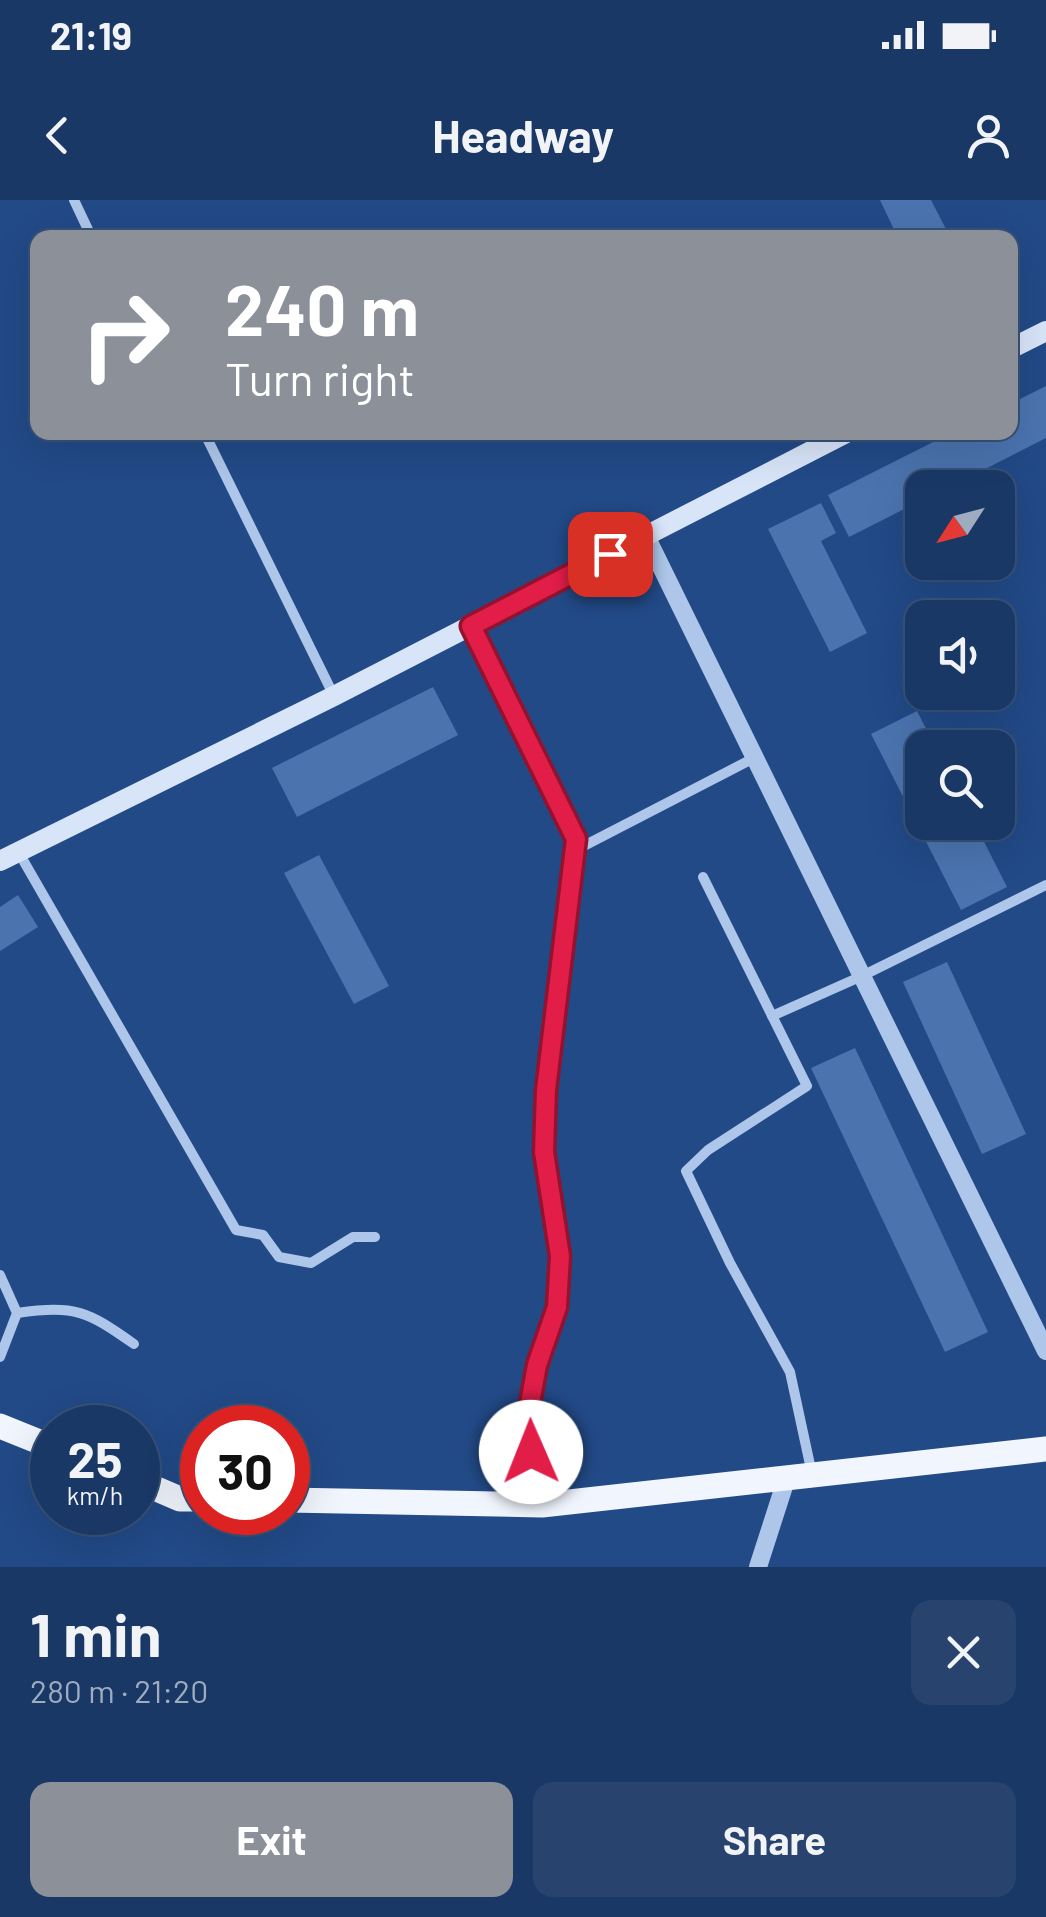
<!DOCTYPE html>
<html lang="en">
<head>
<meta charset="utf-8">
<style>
  :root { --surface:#1a3865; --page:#27436e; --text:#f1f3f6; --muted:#9facbf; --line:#385279; --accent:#8c9099 }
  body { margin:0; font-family:Barlow,sans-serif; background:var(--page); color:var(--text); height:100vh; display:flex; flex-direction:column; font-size:38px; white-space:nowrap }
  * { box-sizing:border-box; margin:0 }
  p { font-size:32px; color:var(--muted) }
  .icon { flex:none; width:55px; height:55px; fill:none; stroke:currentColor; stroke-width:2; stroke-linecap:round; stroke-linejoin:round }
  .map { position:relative; height:1367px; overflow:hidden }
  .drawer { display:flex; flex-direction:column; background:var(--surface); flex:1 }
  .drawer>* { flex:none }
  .hud { position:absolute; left:30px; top:30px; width:988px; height:210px; border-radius:20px; box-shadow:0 10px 40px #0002,0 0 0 2px var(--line); background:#8c9099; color:#fff; overflow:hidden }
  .needle { width:65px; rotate:234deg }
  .tools { position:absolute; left:905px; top:270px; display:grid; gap:20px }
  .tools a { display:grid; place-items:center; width:110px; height:110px; border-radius:20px; background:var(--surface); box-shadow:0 10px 40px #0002,0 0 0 2px var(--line); font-size:50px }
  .speed { position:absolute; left:30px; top:1205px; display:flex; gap:20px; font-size:50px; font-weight:700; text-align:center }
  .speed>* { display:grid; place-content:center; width:130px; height:130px; border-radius:50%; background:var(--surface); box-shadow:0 10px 40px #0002,0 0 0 2px var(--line); line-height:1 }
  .speed small { font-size:25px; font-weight:400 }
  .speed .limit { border:15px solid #d22; background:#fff; color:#111 }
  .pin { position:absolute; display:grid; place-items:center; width:85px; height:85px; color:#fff; margin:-42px; border-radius:20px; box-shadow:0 5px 15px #0006 }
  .me { position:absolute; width:110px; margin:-55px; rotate:359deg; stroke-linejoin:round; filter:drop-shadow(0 0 8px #0008) }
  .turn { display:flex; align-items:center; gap:35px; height:210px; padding:0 30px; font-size:45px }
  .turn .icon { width:130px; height:130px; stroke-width:2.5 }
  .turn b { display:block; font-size:70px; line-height:85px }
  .round { display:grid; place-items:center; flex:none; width:105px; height:105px; border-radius:20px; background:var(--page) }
  .overview { display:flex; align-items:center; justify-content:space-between; height:170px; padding:0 30px }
  h1 { font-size:60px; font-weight:700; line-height:75px }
  .primary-button { display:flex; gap:20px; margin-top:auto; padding:20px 30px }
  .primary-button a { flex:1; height:115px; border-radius:20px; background:var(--accent); color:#fff; font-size:40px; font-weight:700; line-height:115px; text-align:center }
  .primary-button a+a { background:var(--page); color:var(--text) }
  .status { display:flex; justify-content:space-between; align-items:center; height:70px; padding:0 50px; background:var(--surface); direction:ltr }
  .status svg { height:28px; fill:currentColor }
  header { display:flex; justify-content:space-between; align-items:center; height:130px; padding:0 30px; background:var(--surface); font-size:45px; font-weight:700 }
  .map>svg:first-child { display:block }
</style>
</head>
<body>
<div class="status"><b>21:19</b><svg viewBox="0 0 49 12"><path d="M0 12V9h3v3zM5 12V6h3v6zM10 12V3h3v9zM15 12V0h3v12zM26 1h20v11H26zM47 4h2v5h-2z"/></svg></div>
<header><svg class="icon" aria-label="back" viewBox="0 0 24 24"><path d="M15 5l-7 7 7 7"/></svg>Headway<svg class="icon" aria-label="person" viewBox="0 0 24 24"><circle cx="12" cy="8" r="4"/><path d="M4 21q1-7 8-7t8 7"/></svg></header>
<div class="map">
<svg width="1046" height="1367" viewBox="0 0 1046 1367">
  <rect width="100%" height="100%" fill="#224a87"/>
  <g fill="#4b74af">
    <polygon points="880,0 931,0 948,33 938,38 898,38"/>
    <polygon points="1046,186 1046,238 948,288 922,288 922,300 849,337 828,295 953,232 1010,232 1010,204"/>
    <polygon points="821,303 836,333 821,341 867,433 830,452 768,329"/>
    <polygon points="433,487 458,535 297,617 272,568"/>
    <polygon points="917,511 936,548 922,548 922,622 974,622 1007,687 961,710 871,534"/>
    <polygon points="319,655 389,786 354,804 284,673"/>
    <polygon points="18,695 38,727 0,751 0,707"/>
    <polygon points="947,762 1026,934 982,954 903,782"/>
    <polygon points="855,848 988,1132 945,1152 811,868"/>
  </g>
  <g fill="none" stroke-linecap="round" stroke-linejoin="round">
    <g stroke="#adc6e9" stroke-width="10">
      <polyline points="74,0 92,38"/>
      <polyline points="204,232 334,496"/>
      <polyline points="471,425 575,639 546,890 544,952 561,1056 557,1107 537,1165 526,1225 542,1304"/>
      <polyline points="574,651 754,558"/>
      <polyline points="19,653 236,1030 263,1035 279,1057 311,1063 353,1037 375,1037"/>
      <polyline points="703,677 807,886 708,950 686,971 730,1063 790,1172 812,1274"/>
      <polyline points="772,816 862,776 1046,685"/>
      <polyline points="0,1075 17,1113 0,1157"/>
      <path d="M17 1113C76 1105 87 1111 134 1144"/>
    </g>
    <g stroke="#adc6e9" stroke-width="18">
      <polyline points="646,336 1046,1151"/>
      <polyline points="758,1367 787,1277"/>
    </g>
    <g stroke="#d8e4f8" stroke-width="20">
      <polyline points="1010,149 1046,131"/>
      <polyline points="0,661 334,496 848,232"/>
    </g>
    <g stroke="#f1f5fe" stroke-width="25">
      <polyline points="0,1226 52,1247"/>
      <polyline points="138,1281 180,1299 202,1299"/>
      <polyline points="288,1300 542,1305 1046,1249"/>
    </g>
  </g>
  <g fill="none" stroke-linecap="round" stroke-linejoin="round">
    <defs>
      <polyline id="route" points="531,1252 526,1225 537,1165 557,1107 560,1056 544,952 546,890 576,639 471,426 610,354"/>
    </defs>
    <use href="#route" stroke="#92132f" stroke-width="25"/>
    <use href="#route" stroke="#e11d48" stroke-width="18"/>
  </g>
</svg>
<div class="tools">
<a><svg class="needle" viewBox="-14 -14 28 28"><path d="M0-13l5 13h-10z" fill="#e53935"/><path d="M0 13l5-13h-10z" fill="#9facbf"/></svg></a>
<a><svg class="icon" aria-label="sound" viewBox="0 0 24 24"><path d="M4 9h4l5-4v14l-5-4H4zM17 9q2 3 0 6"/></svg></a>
<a><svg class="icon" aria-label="search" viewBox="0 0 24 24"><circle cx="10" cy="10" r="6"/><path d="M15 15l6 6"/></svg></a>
</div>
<div class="speed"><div>25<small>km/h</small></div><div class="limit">30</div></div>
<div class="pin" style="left:610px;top:354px;background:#d93025"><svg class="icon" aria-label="arrive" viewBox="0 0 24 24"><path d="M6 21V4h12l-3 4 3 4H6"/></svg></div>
<svg class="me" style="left:531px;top:1252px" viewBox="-20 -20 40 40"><circle r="19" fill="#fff"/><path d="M0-13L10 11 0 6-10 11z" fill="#e11d48"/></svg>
<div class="hud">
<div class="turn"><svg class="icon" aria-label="right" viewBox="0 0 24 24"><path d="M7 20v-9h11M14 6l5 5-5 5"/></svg><div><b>240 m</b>Turn right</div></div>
</div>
</div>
<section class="drawer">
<div class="overview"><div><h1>1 min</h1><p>280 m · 21:20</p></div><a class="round"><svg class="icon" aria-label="close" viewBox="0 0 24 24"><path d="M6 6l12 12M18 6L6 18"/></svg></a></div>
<div class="primary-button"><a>Exit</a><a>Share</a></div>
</section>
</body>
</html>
